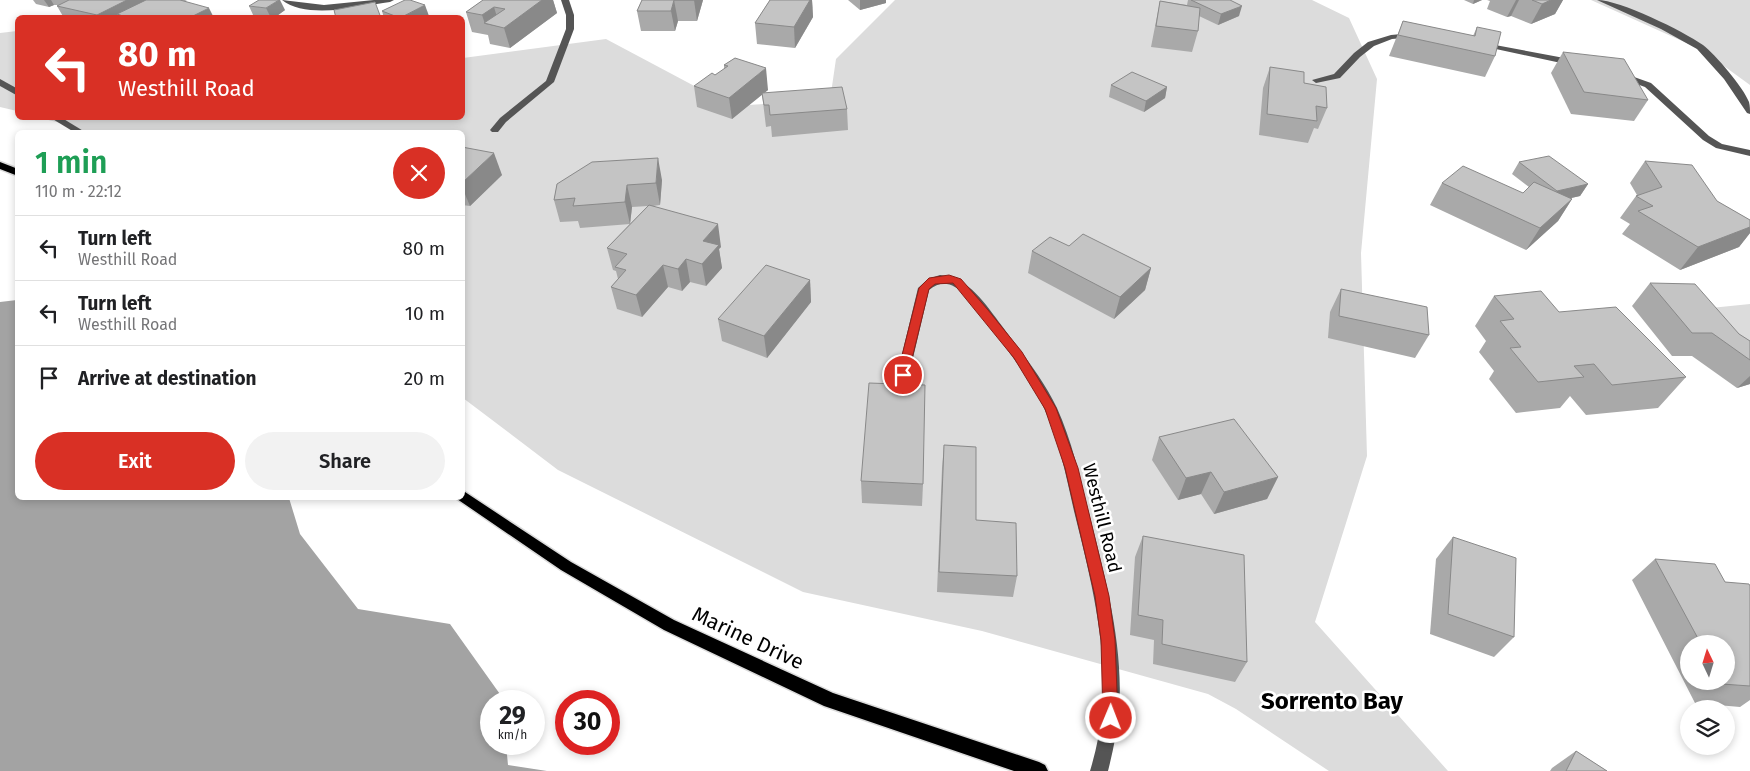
<!DOCTYPE html>
<html lang="en">
<head>
<meta charset="utf-8">
<style>
  :root { --surface:#fff; --page:#f2f2f2; --text:#202124; --muted:#757577; --line:#e0e0e0; --accent:#d93025 }
  body { margin:0; font-family:"Fira Sans",sans-serif; background:var(--page); color:var(--text); height:100vh; display:flex; flex-direction:column; font-size:19px; white-space:nowrap }
  * { box-sizing:border-box; margin:0 }
  p { font-size:16px; color:var(--muted) }
  .icon { flex:none; width:28px; height:28px; fill:none; stroke:currentColor; stroke-width:2; stroke-linecap:round; stroke-linejoin:round }
  .map { position:relative; flex:1; overflow:hidden }
  .side { position:absolute; left:15px; top:130px; width:450px; height:370px; display:flex; flex-direction:column; background:var(--surface); border-radius:8px; box-shadow:0 2px 8px #0003 }
  .side>* { flex:none }
  .guide { position:absolute; left:15px; top:15px; width:450px; height:105px; border-radius:8px; box-shadow:0 2px 8px #0003; background:#d93025; color:#fff; overflow:hidden }
  .needle { width:32px; rotate:356deg }
  .controls { position:absolute; left:1680px; top:635px; display:grid; gap:10px }
  .controls a { display:grid; place-items:center; width:55px; height:55px; border-radius:50%; background:var(--surface); box-shadow:0 2px 8px #0003; font-size:25px }
  .speed { position:absolute; left:480px; top:690px; display:flex; gap:10px; font-size:25px; font-weight:700; text-align:center }
  .speed>* { display:grid; place-content:center; width:65px; height:65px; border-radius:50%; background:var(--surface); box-shadow:0 2px 8px #0003; line-height:1 }
  .speed small { font-size:12px; font-weight:400 }
  .speed .limit { border:8px solid #d22; background:#fff; color:#111 }
  .pin { position:absolute; display:grid; place-items:center; width:42px; height:42px; color:#fff; margin:-21px; border:2px solid #fff; border-radius:50%; box-shadow:0 1px 5px #0007 }
  .me { position:absolute; width:55px; margin:-28px; rotate:1deg; stroke-linejoin:round; filter:drop-shadow(0 0 4px #0008) }
  .turn { display:flex; align-items:center; gap:18px; height:105px; padding:0 20px; font-size:22px }
  .turn .icon { width:65px; height:65px; stroke-width:2.5 }
  .turn b { display:block; font-size:35px; line-height:42px }
  .round { display:grid; place-items:center; flex:none; width:52px; height:52px; border-radius:26px; background:var(--page) }
  .summary { display:flex; align-items:center; justify-content:space-between; height:85px; padding:0 20px }
  h1 { font-size:30px; font-weight:600; line-height:38px; color:#1e9e55 }
  .cta { display:flex; gap:10px; margin-top:auto; padding:10px 20px }
  .cta a { flex:1; height:58px; border-radius:30px; background:var(--accent); color:#fff; font-size:20px; font-weight:600; line-height:58px; text-align:center }
  .cta a+a { background:var(--page); color:var(--text) }
  ul { padding:0; list-style:none }
  li { display:flex; align-items:center; gap:15px; height:65px; padding:0 20px; border-top:1px solid var(--line) }
  li div { flex:1 }
  li b { display:block; font-size:19px }
  li em { font-style:normal }
  .map>svg:first-child { display:block }
</style>
</head>
<body>
<div class="map">
<svg width="1750" height="771" viewBox="0 0 1750 771">
  <rect width="100%" height="100%" fill="#fff"/>
  <g fill="#dcdcdc">
    <polygon points="895,0 1312,0 1349,18 1377,79 1361,253 1367,456 1315,622 1448,771 1329,771 1236,709 1208,694 982,631 803,592 558,470 463,398 462,132 84,132 69,125 40,118 462,118 463,58 606,39 732,106 830,100 836,59"/>
    <polygon points="1591,0 1750,0 1750,85 1702,50"/>
    <polygon points="17,31 17,111 0,107 0,33"/>
    <polygon points="1750,304 1750,360 1701,309"/>
  </g>
  <polygon fill="#a3a3a3" points="17,300 18,498 289,498 300,534 358,609 450,624 502,697 502,701 491,701 491,744 506,744 508,765 547,771 0,771 0,302"/>
  <g fill="none" stroke-linecap="round" stroke-linejoin="round">
    <defs>
      <g id="major">
        <polygon points="0,162 18,169 18,176 0,169"/>
        <polygon points="462,490 571,562 674,620 833,693 1039,762 1045,765 1048,771 1014,771 824,706 664,630 561,570 457,499 456,498 462,498"/>
      </g>
    </defs>
    <use href="#major" stroke="#dbdbdb" stroke-width="3"/>
    <g fill="#555" fill-rule="evenodd">
      <path d="M282 0 324 5 374 0H394L390 2C361 6 307 20 282 0Z"/>
      <polygon points="561,0 569,0 574,15 574,29 554,82 506,122 498,132 492,132 490,130 500,118 546,81 566,29 566,15"/>
      <path d="M1597 0C1620 0 1683 31 1703 45 1715 54 1744 88 1749 102 1750 106 1750 110 1750 114L1747 113 1724 79 1697 49 1661 29Z"/>
      <polygon points="1412,33 1415,33 1415,37 1392,39 1374,46 1360,57 1340,78 1316,83 1312,80 1334,74 1354,53 1368,42 1391,35"/>
      <polygon points="1479,42 1575,60 1579,63 1575,66 1482,46 1479,46"/>
      <polygon points="1620,72 1651,83 1709,136 1722,144 1750,150 1750,156 1716,148 1703,140 1645,87 1617,77 1616,75"/>
      <polygon points="0,79 18,89 18,96 0,86"/>
      <polygon points="51,118 62,118 85,132 74,132"/>
      <path d="M940 275C969 277 986 305 1002 326 1021 352 1043 379 1057 408 1072 441 1080 478 1089 513 1105 577 1124 645 1119 711 1117 732 1113 751 1108 771H1090C1096 751 1100 732 1102 712 1108 645 1090 575 1074 511 1066 476 1059 438 1043 406 1027 374 1003 344 981 315 969 299 951 271 929 290L909 375 907 378H899L897 375 918 288 928 279Z"/>
    </g>
    <use href="#major" fill="#000" fill-rule="evenodd"/>
  </g>
  <g fill="#a9a9a9" fill-rule="evenodd">
    <polygon points="33,0 187,0 185,1 214,18 64,18 57,6 58,5 54,5 49,7 36,4"/>
    <polygon points="483,0 553,0 557,13 510,48 490,44 488,35 472,32 466,12"/>
    <polygon points="642,0 703,0 697,21 678,21 675,31 641,31 637,11"/>
    <polygon points="770,0 812,0 813,17 795,48 757,44 755,23"/>
    <polygon points="848,0 886,0 886,3 860,10"/>
    <polygon points="1188,0 1230,0 1239,16 1218,25 1199,16 1198,31 1192,52 1151,47 1160,1 1187,5"/>
    <polygon points="1464,0 1482,0 1473,4"/>
    <polygon points="1487,0 1563,0 1555,14 1531,24 1511,16 1507,17 1487,9 1490,1"/>
    <polygon points="249,6 285,10 274,18 261,18 254,17"/>
    <polygon points="382,11 429,16 425,18 384,18"/>
    <polygon points="1403,21 1473,36 1477,27 1495,56 1485,77 1389,56"/>
    <polygon points="1563,52 1648,100 1634,121 1571,114 1551,73"/>
    <polygon points="735,58 768,90 764,93 847,109 848,130 772,137 771,126 766,127 762,94 732,119 697,107 694,86 715,75 724,69 724,65"/>
    <polygon points="1270,67 1304,83 1327,108 1318,129 1314,128 1308,143 1259,135 1263,88"/>
    <polygon points="1111,85 1167,87 1165,98 1144,112 1109,97"/>
    <polygon points="462,147 502,175 470,206 462,205"/>
    <polygon points="1645,161 1750,220 1750,233 1739,247 1680,270 1622,234 1630,224 1620,218 1636,196 1637,195 1630,183"/>
    <polygon points="1519,162 1588,184 1580,196 1571,198 1572,199 1558,221 1526,250 1430,205 1442,183 1523,193 1529,187 1512,174"/>
    <path d="M662 180 660 205 653 206 721 247 719 249 722 268 706 286 690 282 682 291 668 287 642 317 617 309 611 287 618 279 616 271 613 270 607 248 630 224 580 228 578 221 560 222 554 200 557 184ZM648 206 630 224 632 207Z"/>
    <polygon points="1069,246 1151,268 1145,290 1114,319 1028,273 1032,251"/>
    <polygon points="810,280 811,302 767,358 722,341 718,319"/>
    <polygon points="1650,283 1739,334 1750,341 1750,384 1737,388 1692,356 1672,356 1632,306"/>
    <polygon points="1341,289 1429,335 1415,358 1328,338 1330,312"/>
    <polygon points="1494,296 1559,312 1686,377 1658,408 1586,415 1570,396 1560,408 1516,413 1489,379 1494,371 1479,352 1486,341 1475,326"/>
    <polygon points="1159,437 1278,477 1267,499 1214,514 1201,494 1178,500 1152,460"/>
    <polygon points="944,445 976,520 1017,576 1013,597 937,592 942,468"/>
    <polygon points="861,481 923,484 922,506 862,503"/>
    <polygon points="1143,536 1247,662 1235,682 1153,664 1154,640 1130,635 1135,557"/>
    <polygon points="1453,537 1514,637 1494,657 1430,634 1436,559"/>
    <path d="M1655 559 1725 582 1750 586V700L1740 707 1695 703 1632 580ZM1689 644H1726V681H1689Z"/>
    <polygon points="1576,751 1607,771 1550,771 1552,768"/>
  </g>
  <g fill="#898989">
    <polygon points="44,0 51,0 54,5 49,7"/>
    <polygon points="127,0 158,0 117,14 119,18 98,18 97,15"/>
    <polygon points="279,0 280,0 285,10 274,18 271,18 266,8"/>
    <polygon points="542,0 553,0 557,13 510,48 504,28"/>
    <polygon points="674,0 678,21 675,31 671,11"/>
    <polygon points="694,0 703,0 697,21"/>
    <polygon points="810,0 812,0 813,17 795,48 794,27"/>
    <polygon points="860,0 886,0 886,3 860,10"/>
    <polygon points="1474,0 1482,0 1473,4"/>
    <polygon points="1516,0 1519,0 1511,16 1507,17"/>
    <polygon points="1551,0 1563,0 1555,14 1531,24 1542,4"/>
    <polygon points="425,5 429,16 425,18 400,18"/>
    <polygon points="1242,6 1239,16 1218,25 1221,14"/>
    <polygon points="494,7 500,27 485,24 482,15"/>
    <polygon points="209,8 214,18 189,18"/>
    <polygon points="766,68 768,90 732,119 729,98"/>
    <polygon points="1167,87 1165,98 1144,112 1146,101"/>
    <polygon points="494,153 502,175 470,206 462,187 462,183"/>
    <polygon points="658,158 662,180 660,205 656,183"/>
    <polygon points="1588,184 1580,196 1549,203 1557,191"/>
    <polygon points="627,185 632,207 630,224 625,202"/>
    <polygon points="1572,199 1558,221 1526,250 1540,228"/>
    <polygon points="718,224 721,247 719,249 722,268 706,286 702,264 703,241"/>
    <polygon points="1750,227 1750,233 1739,247 1680,270 1698,247"/>
    <polygon points="686,259 690,282 682,291 678,269"/>
    <polygon points="663,265 668,287 642,317 636,295"/>
    <polygon points="1151,268 1145,290 1114,319 1120,297"/>
    <polygon points="810,280 811,302 767,358 764,336"/>
    <polygon points="1750,376 1750,384 1737,388"/>
    <polygon points="1211,472 1201,494 1178,500 1186,478"/>
    <polygon points="1278,477 1267,499 1214,514 1224,492"/>
  </g>
  <g fill="#c4c4c4" stroke="#898989">
    <polygon points="69,0 127,0 97,15 57,6"/>
    <polygon points="146,0 180,0 209,8 189,18 129,18 117,14"/>
    <polygon points="259,0 279,0 266,8 249,6"/>
    <polygon points="405,0 410,0 425,5 400,18 382,11"/>
    <polygon points="483,0 542,0 504,28 484,23 505,9 494,7 482,15 466,12"/>
    <polygon points="642,0 694,0 674,0 671,11 637,11"/>
    <polygon points="770,0 810,0 794,27 755,23"/>
    <polygon points="1191,0 1230,0 1242,6 1221,14"/>
    <polygon points="1532,0 1551,0 1542,4"/>
    <polygon points="1160,1 1200,8 1198,31 1156,26"/>
    <polygon points="375,2 381,18 336,18 334,10"/>
    <polygon points="1403,21 1475,36 1477,27 1501,32 1495,56 1398,35"/>
    <polygon points="1563,52 1624,59 1648,100 1584,92"/>
    <polygon points="735,58 766,68 729,98 694,86 712,73 715,75 728,66 724,65"/>
    <polygon points="1270,67 1304,72 1304,83 1326,87 1327,108 1316,106 1317,121 1267,114"/>
    <polygon points="1132,72 1167,87 1146,101 1111,85"/>
    <polygon points="842,87 847,109 770,115 769,105 764,105 762,93"/>
    <polygon points="462,147 494,153 462,183"/>
    <polygon points="1549,156 1588,184 1557,191 1519,162"/>
    <polygon points="658,158 656,183 627,185 625,202 573,206 575,198 554,200 557,184 592,162"/>
    <polygon points="1645,161 1692,165 1717,201 1750,220 1750,227 1698,247 1638,211 1653,206 1636,196 1662,187"/>
    <polygon points="1463,166 1523,193 1534,182 1572,199 1540,228 1442,183"/>
    <polygon points="649,205 718,224 703,241 719,245 702,264 686,259 678,269 663,265 636,295 611,287 626,270 615,267 627,254 607,248"/>
    <polygon points="1083,234 1151,268 1120,297 1032,251 1050,237 1069,246"/>
    <polygon points="766,265 810,280 764,336 718,319"/>
    <polygon points="1650,283 1695,284 1739,334 1750,341 1750,360 1712,333 1692,333"/>
    <polygon points="1341,289 1427,307 1429,335 1339,316"/>
    <polygon points="1541,291 1559,312 1616,307 1686,377 1612,385 1594,364 1574,366 1584,377 1538,382 1510,348 1521,347 1500,321 1514,319 1494,296"/>
    <polygon points="869,383 925,385 923,484 861,481"/>
    <polygon points="1234,419 1278,477 1224,492 1211,472 1186,478 1159,437"/>
    <polygon points="944,445 976,447 976,520 1016,523 1017,576 939,572"/>
    <polygon points="1143,536 1244,555 1247,662 1162,644 1163,620 1138,615"/>
    <polygon points="1453,537 1516,558 1514,637 1448,614"/>
    <polygon points="1655,559 1715,564 1725,582 1749,584 1750,586 1750,686 1722,684 1721,681 1726,681 1726,644 1701,644"/>
    <polygon points="1576,751 1607,771 1566,771"/>
  </g>
  <polygon fill="#d93025" stroke="#8d1f18" points="949,275 961,279 988,310 1022,352 1056,408 1078,468 1109,596 1115,640 1118,718 1116,723 1111,725 1105,723 1103,718 1101,640 1095,596 1065,468 1045,409 1014,358 953,283 935,284 929,289 908,375 903,379 897,375 919,288 929,278"/>
  <g text-anchor="middle" stroke-width="5" stroke-linejoin="round" paint-order="stroke">
    <g font-size="18" fill="#000" stroke="#fff">
      <text transform="translate(1102 518) rotate(76)" y="6">Westhill Road</text>
    </g>
    <g font-size="21" fill="#000" stroke="#fff">
      <text transform="translate(748 638) rotate(25)" y="7">Marine Drive</text>
    </g>
    <g font-size="24" font-weight="bold" fill="#000" stroke="#fff">
      <text x="1332" y="709">Sorrento Bay</text>
    </g>
  </g>
</svg>
<div class="controls">
<a><svg class="needle" viewBox="-14 -14 28 28"><path d="M0-13l5 13h-10z" fill="#e53935"/><path d="M0 13l5-13h-10z" fill="#757577"/></svg></a>
<a><svg class="icon" aria-label="layers" viewBox="0 0 24 24"><path d="M12 4l9 5-9 5-9-5zM3 14l9 5 9-5"/></svg></a>
</div>
<div class="speed"><div>29<small>km/h</small></div><div class="limit">30</div></div>
<div class="pin" style="left:903px;top:375px;background:#d93025"><svg class="icon" aria-label="arrive" viewBox="0 0 24 24"><path d="M6 21V4h12l-3 4 3 4H6"/></svg></div>
<svg class="me" style="left:1111px;top:718px" viewBox="-20 -20 40 40"><circle r="17" fill="#d93025" stroke="#fff" stroke-width="3"/><path d="M0-11L8 9 0 5-8 9z" fill="#fff"/></svg>
<div class="guide">
<div class="turn"><svg class="icon" aria-label="left" viewBox="0 0 24 24"><path d="M17 20v-9H6M10 6l-5 5 5 5"/></svg><div><b>80 m</b>Westhill Road</div></div>
</div>
<section class="side">
<div class="summary"><div><h1>1 min</h1><p>110 m · 22:12</p></div><a class="round" style="background:#d93025;color:#fff"><svg class="icon" aria-label="close" viewBox="0 0 24 24"><path d="M6 6l12 12M18 6L6 18"/></svg></a></div>
<ul>
<li><svg class="icon" aria-label="left" viewBox="0 0 24 24"><path d="M17 20v-9H6M10 6l-5 5 5 5"/></svg><div><b>Turn left</b><p>Westhill Road</p></div><em>80 m</em></li>
<li><svg class="icon" aria-label="left" viewBox="0 0 24 24"><path d="M17 20v-9H6M10 6l-5 5 5 5"/></svg><div><b>Turn left</b><p>Westhill Road</p></div><em>10 m</em></li>
<li><svg class="icon" aria-label="arrive" viewBox="0 0 24 24"><path d="M6 21V4h12l-3 4 3 4H6"/></svg><div><b>Arrive at destination</b></div><em>20 m</em></li>
</ul>
<div class="cta"><a>Exit</a><a>Share</a></div>
</section>
</div>
</body>
</html>
